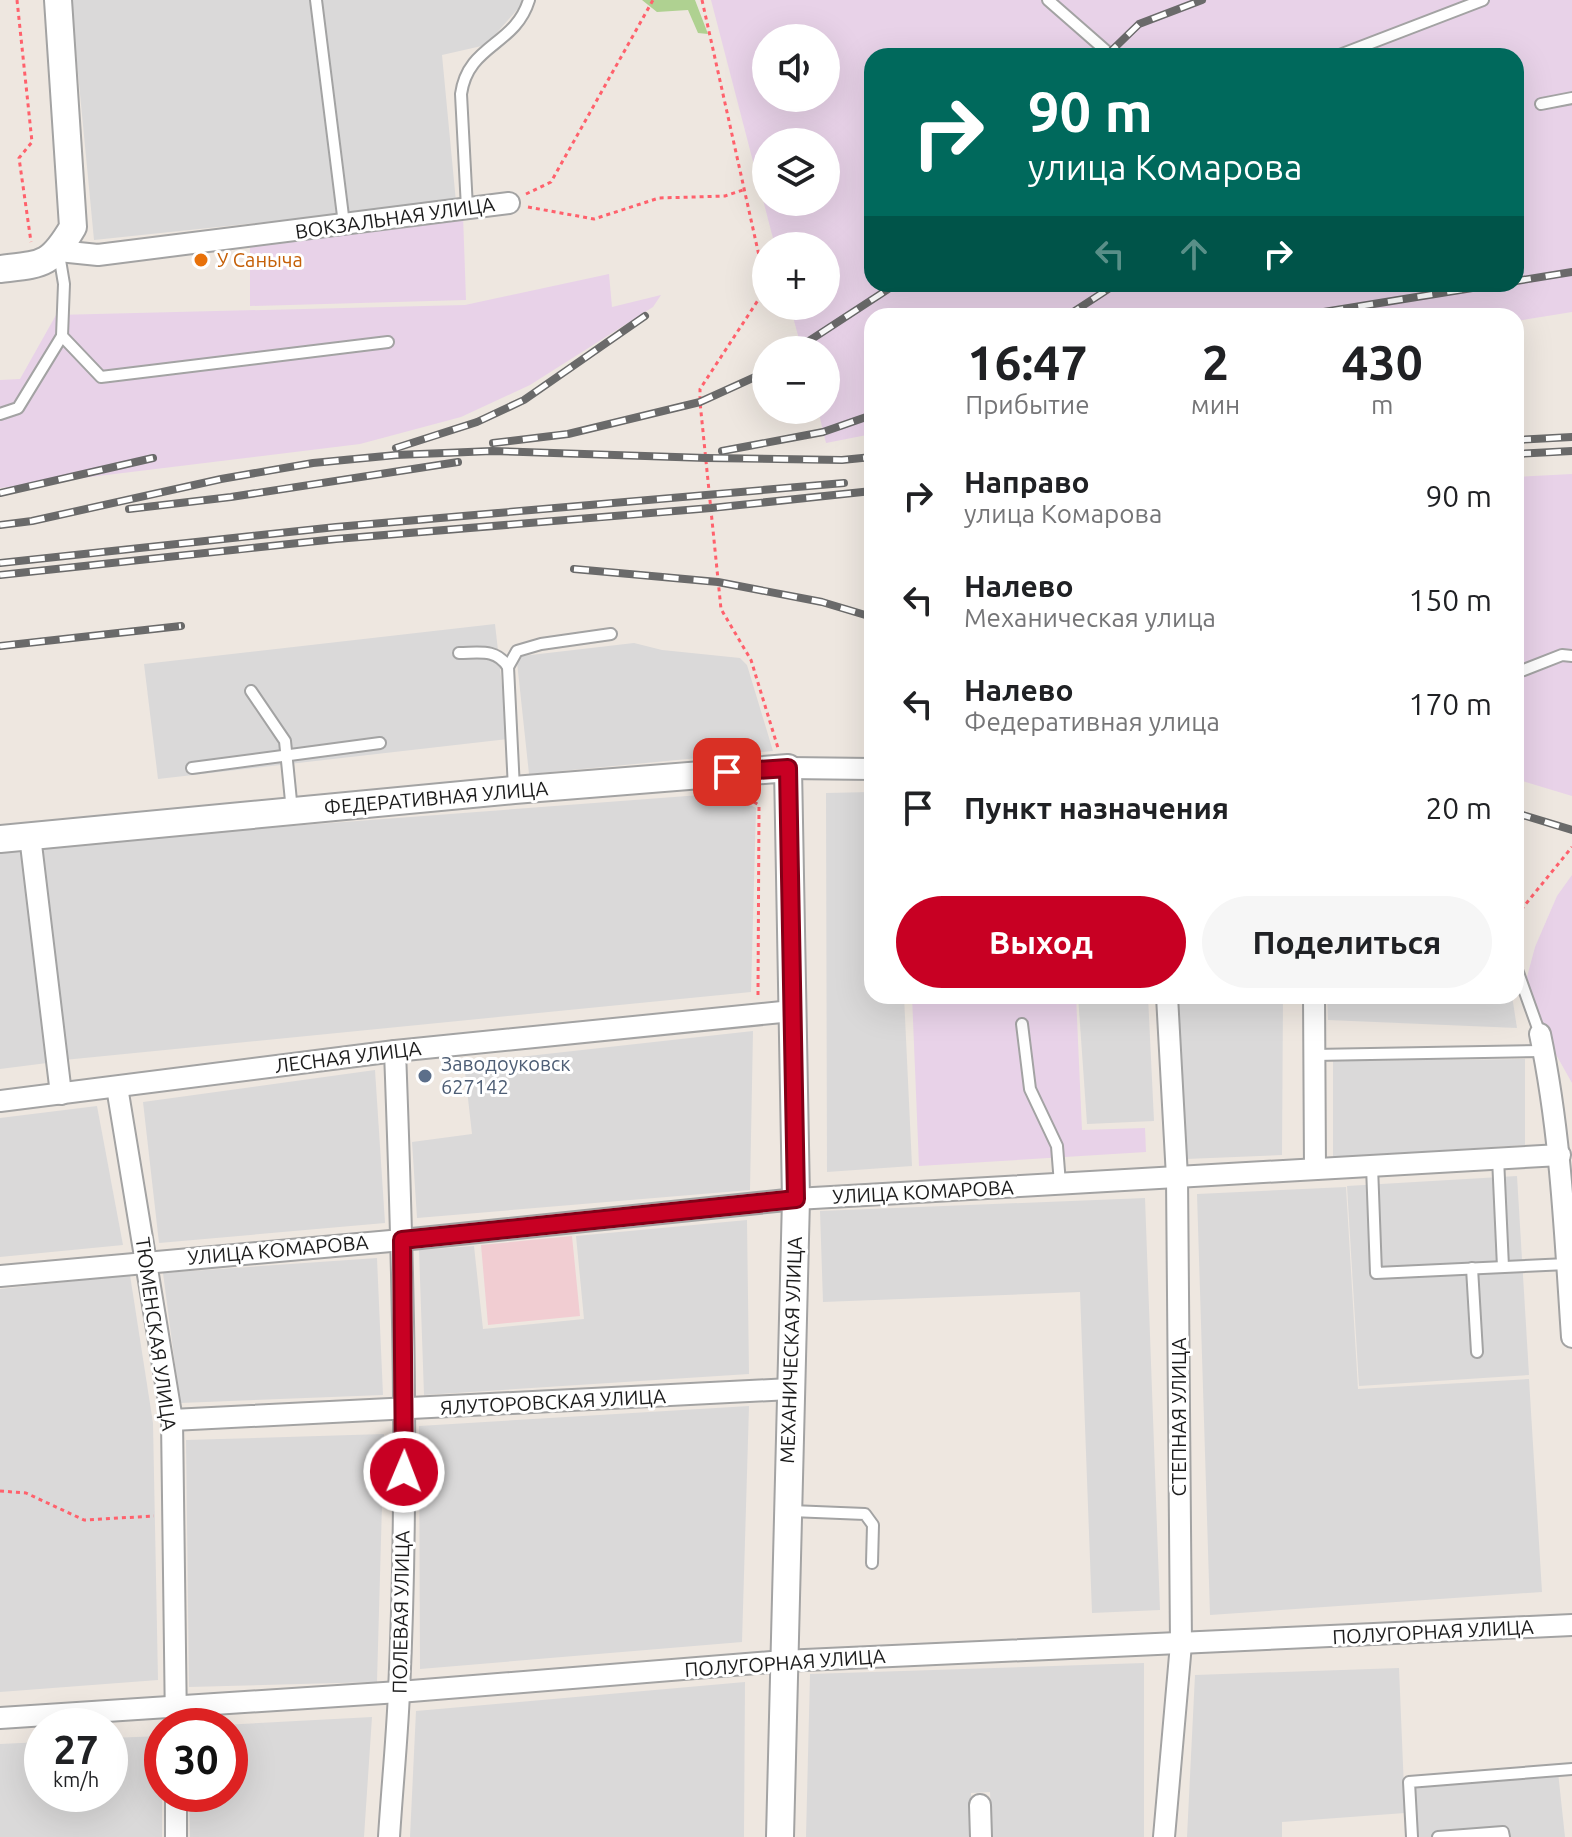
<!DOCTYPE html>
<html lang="ru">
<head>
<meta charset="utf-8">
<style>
  :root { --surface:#fff; --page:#f6f6f6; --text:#202124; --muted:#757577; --accent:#c80023 }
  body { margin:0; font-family:Ubuntu,sans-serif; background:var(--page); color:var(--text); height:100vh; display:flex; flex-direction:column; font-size:30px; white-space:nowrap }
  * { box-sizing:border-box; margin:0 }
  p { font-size:26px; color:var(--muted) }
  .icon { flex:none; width:44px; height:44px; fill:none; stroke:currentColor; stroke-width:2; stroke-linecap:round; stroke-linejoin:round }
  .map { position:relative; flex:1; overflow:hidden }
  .details { position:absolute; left:864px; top:308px; width:660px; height:696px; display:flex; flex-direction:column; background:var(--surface); border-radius:24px; box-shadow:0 8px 32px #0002 }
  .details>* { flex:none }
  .banner { position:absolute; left:864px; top:48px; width:660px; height:244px; border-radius:24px; box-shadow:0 8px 32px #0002; background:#00695c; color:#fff; overflow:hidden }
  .controls { position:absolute; left:752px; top:24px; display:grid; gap:16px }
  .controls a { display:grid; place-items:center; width:88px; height:88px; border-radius:50%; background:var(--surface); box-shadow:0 8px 32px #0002; font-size:40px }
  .speed { position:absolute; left:24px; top:1708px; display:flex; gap:16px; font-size:40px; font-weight:700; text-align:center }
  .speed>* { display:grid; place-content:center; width:104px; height:104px; border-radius:50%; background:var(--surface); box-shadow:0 8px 32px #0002; line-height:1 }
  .speed small { font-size:20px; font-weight:400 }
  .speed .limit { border:12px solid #d22; background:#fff; color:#111 }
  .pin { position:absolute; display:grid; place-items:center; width:68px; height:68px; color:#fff; margin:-34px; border-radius:16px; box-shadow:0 4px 12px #0006 }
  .me { position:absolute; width:88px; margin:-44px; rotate:1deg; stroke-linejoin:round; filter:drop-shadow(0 0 6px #0008) }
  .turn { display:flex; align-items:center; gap:28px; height:168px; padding:0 32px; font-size:36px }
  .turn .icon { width:104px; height:104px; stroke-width:2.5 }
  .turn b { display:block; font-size:56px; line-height:68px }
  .lanes { display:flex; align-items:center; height:76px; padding:0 32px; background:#0003; justify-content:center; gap:40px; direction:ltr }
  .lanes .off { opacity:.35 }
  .eta { display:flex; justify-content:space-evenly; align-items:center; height:136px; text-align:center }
  .eta b { font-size:48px; font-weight:600; line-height:56px }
  .primary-button { display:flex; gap:16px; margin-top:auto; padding:16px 32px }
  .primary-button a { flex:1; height:92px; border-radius:48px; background:var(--accent); color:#fff; font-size:32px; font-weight:600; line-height:92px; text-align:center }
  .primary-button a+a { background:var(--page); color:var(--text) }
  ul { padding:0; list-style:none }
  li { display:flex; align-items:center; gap:24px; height:104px; padding:0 32px }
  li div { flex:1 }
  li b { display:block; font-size:30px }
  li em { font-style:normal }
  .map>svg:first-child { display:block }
</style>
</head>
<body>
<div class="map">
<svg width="1572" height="1837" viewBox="0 0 1572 1837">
  <rect width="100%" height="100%" fill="#eee7e0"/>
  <g fill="#dad9d9">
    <polygon points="71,0 524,0 524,2 486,45 442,55 456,202 94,240"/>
    <polygon points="495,624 508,739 158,779 144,664"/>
    <polygon points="634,643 662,650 740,658 747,665 773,751 529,774 517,662 522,656"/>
    <polygon points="872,792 872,996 904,996 912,1166 827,1172 826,793"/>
    <polygon points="727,793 756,808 751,992 64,1060 41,845"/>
    <polygon points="24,851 47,1063 0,1069 0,853"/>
    <polygon points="1078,996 1148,996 1154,1121 1087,1124"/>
    <polygon points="1177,996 1283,996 1282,1155 1186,1159"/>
    <polygon points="1327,996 1512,996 1517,1028 1328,1020"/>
    <polygon points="753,1031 750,1190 417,1218 412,1142 472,1134 464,1063"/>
    <polygon points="1525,1059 1525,1145 1333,1157 1333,1061"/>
    <polygon points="375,1070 385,1223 159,1243 143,1102"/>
    <polygon points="97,1106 123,1245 0,1257 0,1118"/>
    <polygon points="1517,1176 1529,1375 1359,1386 1347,1186"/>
    <polygon points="1346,1187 1358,1389 1529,1379 1542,1592 1210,1615 1197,1194"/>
    <polygon points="1145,1198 1160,1610 1092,1613 1080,1292 823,1302 820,1211"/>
    <polygon points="747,1220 749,1374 424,1395 419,1250 474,1246 483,1329 584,1319 576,1236"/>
    <polygon points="377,1258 383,1395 180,1403 163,1273"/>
    <polygon points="130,1275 153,1423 158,1680 0,1692 0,1289"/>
    <polygon points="749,1406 742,1642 420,1669 419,1426"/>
    <polygon points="384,1434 377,1682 189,1687 186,1440"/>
    <polygon points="1144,1663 1144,1837 992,1837 990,1792 971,1793 973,1837 806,1837 810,1674"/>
    <polygon points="1399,1668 1405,1813 1282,1822 1282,1837 1187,1837 1195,1675"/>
    <polygon points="745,1682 744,1837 410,1837 416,1711"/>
    <polygon points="372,1717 364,1837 190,1837 189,1794 230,1794 230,1726 202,1726"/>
    <polygon points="162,1736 162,1837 0,1837 0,1744 42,1742 42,1794 110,1794 110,1738"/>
    <polygon points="1558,1772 1565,1837 1416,1837 1411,1787"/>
  </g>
  <polygon fill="#f1cdd2" points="572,1236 580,1316 488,1325 481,1245"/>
  <g fill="#e8d2e8" fill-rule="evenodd">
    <path d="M711 0H1572V312L1516 321V316H872V434L826 443 818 410H826V350H802L790 306H826V246H775ZM766 38H826V98H766ZM872 56H1516V284H872ZM766 142H826V202H766Z"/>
    <polygon points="463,215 466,300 250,306 250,242"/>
    <polygon points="609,274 612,307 661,295 653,307 530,385 461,417 360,444 0,488 0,380 20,379 56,315 465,305"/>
    <polygon points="1572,474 1572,796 1516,779 1516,477"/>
    <polygon points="1572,875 1572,1083 1541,1028 1527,977 1535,947 1557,896"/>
    <polygon points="912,996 1076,996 1082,1130 1145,1128 1146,1152 919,1166"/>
  </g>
  <polygon fill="#afd191" points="642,0 695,0 708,34 698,33 688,10 657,12"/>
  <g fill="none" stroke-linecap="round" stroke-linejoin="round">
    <defs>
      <g id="service">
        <polyline points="316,0 344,224"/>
        <polyline points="1048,0 1112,56"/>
        <polyline points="1337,56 1483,0"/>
        <polyline points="1541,104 1572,98"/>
        <path d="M467 208 461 94C468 44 515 46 529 0"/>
        <polyline points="62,336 101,377 388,342"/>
        <polyline points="0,414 18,408 62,336 64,284 59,254"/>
        <path d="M459 653C478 653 496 648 508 667L514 789"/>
        <polyline points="508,667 517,651 541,644 611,634"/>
        <polyline points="1516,673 1562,655 1572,656"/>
        <polyline points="251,691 285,741 292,811"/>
        <polyline points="192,768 380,743"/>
        <polyline points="1516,967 1540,1034"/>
        <polyline points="1022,1024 1030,1089 1057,1146 1060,1184"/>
        <polyline points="1314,1055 1544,1051"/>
        <polyline points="1498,1158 1503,1267"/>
        <polyline points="1372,1166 1376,1273 1567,1264"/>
        <polyline points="1472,1268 1477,1352"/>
        <polyline points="791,1511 865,1514 873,1525 872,1563"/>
        <polyline points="1412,1837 1409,1782 1572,1769"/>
        <polyline points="1438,1837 1503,1832 1504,1837"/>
      </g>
      <g id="minor">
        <polyline points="59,251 98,255 509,203"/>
        <polyline points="788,768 872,769"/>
        <polyline points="30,836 61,1094"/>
        <polyline points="1314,996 1315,1169"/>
        <path d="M1540 1034C1561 1134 1565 1235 1572 1337"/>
        <polyline points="117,1087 172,1420 176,1726"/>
        <polyline points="0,1101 395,1051 792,1011"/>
        <polyline points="0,1276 402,1240 796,1199 1560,1155"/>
        <polyline points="172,1420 790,1389"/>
        <polyline points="0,1718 399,1692 783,1661 1572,1625"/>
        <polyline points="176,1794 176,1837"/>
        <polyline points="980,1805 981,1837"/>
        <path d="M389 1837C392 1789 397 1740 399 1692 409 1478 403 1264 395 1051"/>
        <polyline points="1164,1837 1181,1644 1177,1177 1167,996"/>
      </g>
      <g id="tertiary">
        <path d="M0 269C43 264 50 266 73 227L58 0"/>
        <polyline points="0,839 514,790 788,768 796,1199 780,1837"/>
      </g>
    </defs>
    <use href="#service" stroke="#a3a3a3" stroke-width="14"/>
    <use href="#minor" stroke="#a3a3a3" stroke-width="24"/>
    <use href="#tertiary" stroke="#a3a3a3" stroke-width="30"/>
    <g stroke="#ff616c" stroke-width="3" stroke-dasharray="4 4" stroke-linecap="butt">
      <polyline points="17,0 32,142 19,158 31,242"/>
      <polyline points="702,0 766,287"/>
      <polyline points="526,194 551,182 653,0"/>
      <polyline points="528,207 594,219 659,198 725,196 743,190"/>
      <polyline points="766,288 700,389 700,402 721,609 751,660 778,748"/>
      <polyline points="740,794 759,805 758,995"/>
      <polyline points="1516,916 1572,847"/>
      <polyline points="0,1491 26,1493 84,1520 154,1516"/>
    </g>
    <use href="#service" stroke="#fff" stroke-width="10"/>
    <use href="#minor" stroke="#fff" stroke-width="20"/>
    <use href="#tertiary" stroke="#fff" stroke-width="26"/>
    <defs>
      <g id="rail">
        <polyline points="1106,56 1139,24 1202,0"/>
        <polyline points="1516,281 1572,272"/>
        <polyline points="1067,316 1116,284"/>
        <polyline points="1299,316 1497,284"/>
        <polyline points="795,350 896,284"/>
        <polyline points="1516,440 1572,437"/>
        <polyline points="493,443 568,434 700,402 766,372"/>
        <polyline points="396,448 477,422 524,400 645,316"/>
        <polyline points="722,451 823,432 872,415"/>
        <polyline points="1516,454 1572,451"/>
        <polyline points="0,493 153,458"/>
        <polyline points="129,509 231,497 458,462"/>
        <polyline points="0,525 32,521 221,479 313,463 396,455 492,451 706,458 842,460 872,457"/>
        <polyline points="0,563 336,527 844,483"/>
        <polyline points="574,569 718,582 822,602 872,617"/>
        <polyline points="0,575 336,539 711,508 872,491"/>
        <polyline points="0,646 181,626"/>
        <polyline points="1516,813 1572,830"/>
      </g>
    </defs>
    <use href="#rail" stroke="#6a6a6a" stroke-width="8"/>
    <use href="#rail" stroke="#fff" stroke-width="5" stroke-dasharray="15" stroke-linecap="butt"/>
  </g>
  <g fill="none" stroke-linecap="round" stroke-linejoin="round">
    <defs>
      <polyline id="route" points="404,1472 402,1240 796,1199 788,768 727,772"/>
    </defs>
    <use href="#route" stroke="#820017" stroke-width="20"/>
    <use href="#route" stroke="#c80023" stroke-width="14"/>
  </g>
  <circle fill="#e8710a" stroke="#fff" stroke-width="3" cx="201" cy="260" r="8"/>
  <circle fill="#5c6f8a" stroke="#fff" stroke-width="3" cx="425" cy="1076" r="8"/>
  <g text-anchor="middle" stroke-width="6" stroke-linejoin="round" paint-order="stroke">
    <g font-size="20" fill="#1c1c1c" stroke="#fff">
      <text transform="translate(395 218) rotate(-8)" y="7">ВОКЗАЛЬНАЯ УЛИЦА</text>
      <text transform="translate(436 798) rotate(-5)" y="7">ФЕДЕРАТИВНАЯ УЛИЦА</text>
      <text transform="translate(348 1057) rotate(-7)" y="7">ЛЕСНАЯ УЛИЦА</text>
      <text transform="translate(923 1192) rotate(-3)" y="7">УЛИЦА КОМАРОВА</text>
      <text transform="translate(278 1250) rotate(-5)" y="7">УЛИЦА КОМАРОВА</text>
      <text transform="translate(156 1334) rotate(82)" y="7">ТЮМЕНСКАЯ УЛИЦА</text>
      <text transform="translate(791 1350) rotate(-88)" y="7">МЕХАНИЧЕСКАЯ УЛИЦА</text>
      <text transform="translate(553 1402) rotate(-3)" y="7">ЯЛУТОРОВСКАЯ УЛИЦА</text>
      <text transform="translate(1179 1417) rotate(-90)" y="7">СТЕПНАЯ УЛИЦА</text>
      <text transform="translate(401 1612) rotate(-89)" y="7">ПОЛЕВАЯ УЛИЦА</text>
      <text transform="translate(1433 1632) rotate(-3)" y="7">ПОЛУГОРНАЯ УЛИЦА</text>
      <text transform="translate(785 1663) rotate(-4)" y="7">ПОЛУГОРНАЯ УЛИЦА</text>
    </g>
    <g font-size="20" fill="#c56008" stroke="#fff" text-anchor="start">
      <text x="217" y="267">У Саныча</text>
    </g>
    <g font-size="20" fill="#4e5e75" stroke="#fff" text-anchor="start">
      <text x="441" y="1071">Заводоуковск<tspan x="441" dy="23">627142</tspan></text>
    </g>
  </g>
</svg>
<div class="controls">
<a><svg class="icon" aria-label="sound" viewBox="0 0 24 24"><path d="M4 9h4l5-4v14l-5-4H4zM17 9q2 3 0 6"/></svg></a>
<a><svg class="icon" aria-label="layers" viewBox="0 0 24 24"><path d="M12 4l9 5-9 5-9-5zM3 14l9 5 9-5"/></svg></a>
<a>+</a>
<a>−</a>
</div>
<div class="speed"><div>27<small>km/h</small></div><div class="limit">30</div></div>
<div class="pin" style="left:727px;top:772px;background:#d93025"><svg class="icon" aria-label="arrive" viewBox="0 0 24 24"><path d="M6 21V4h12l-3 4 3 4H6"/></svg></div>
<svg class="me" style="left:404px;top:1472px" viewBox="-20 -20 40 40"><circle r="17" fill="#c80023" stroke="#fff" stroke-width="3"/><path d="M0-11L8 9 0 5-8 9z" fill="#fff"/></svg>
<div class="banner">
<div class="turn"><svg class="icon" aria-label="right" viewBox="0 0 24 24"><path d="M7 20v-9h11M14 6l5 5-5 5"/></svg><div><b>90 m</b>улица Комарова</div></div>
<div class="lanes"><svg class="icon off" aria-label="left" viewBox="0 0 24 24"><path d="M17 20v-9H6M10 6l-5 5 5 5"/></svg><svg class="icon off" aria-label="ahead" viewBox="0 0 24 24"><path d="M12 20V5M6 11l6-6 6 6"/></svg><svg class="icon" aria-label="right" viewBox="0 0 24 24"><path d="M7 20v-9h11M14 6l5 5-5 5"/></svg></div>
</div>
<section class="details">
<div class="eta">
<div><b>16:47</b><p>Прибытие</p></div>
<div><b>2</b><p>мин</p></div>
<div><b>430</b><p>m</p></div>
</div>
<ul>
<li><svg class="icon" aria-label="right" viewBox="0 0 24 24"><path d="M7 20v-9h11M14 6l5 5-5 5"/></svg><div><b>Направо</b><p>улица Комарова</p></div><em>90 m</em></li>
<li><svg class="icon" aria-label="left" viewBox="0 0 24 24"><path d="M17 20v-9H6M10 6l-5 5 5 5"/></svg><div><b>Налево</b><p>Механическая улица</p></div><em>150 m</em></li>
<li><svg class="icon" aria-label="left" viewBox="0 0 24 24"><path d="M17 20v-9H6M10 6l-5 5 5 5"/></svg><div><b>Налево</b><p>Федеративная улица</p></div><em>170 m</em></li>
<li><svg class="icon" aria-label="arrive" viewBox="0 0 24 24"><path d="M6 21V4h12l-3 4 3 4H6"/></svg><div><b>Пункт назначения</b></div><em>20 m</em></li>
</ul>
<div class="primary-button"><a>Выход</a><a>Поделиться</a></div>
</section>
</div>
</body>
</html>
